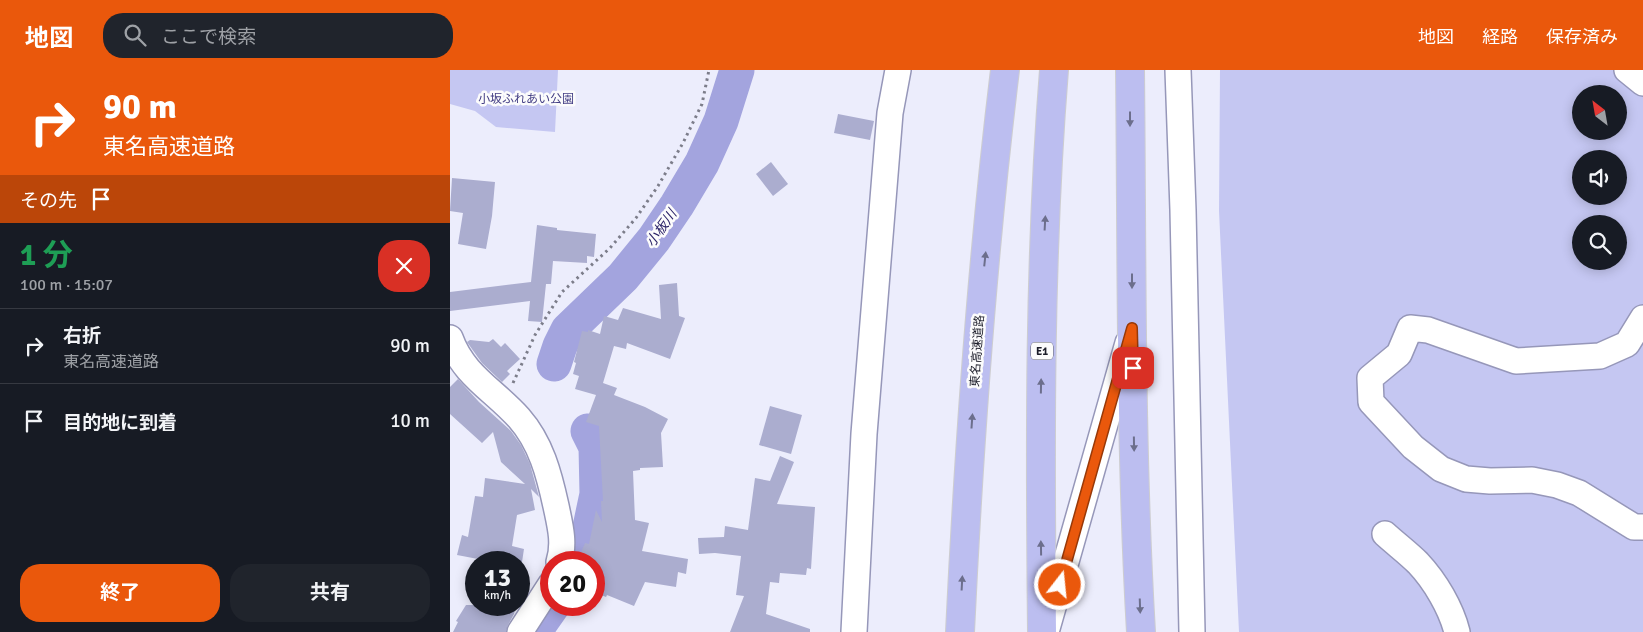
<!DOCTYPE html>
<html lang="ja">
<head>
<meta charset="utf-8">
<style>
  :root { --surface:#171b24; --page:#20242c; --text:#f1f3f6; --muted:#9ea1a6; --line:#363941; --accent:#ea580c }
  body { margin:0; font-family:Signika,"Noto Sans JP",sans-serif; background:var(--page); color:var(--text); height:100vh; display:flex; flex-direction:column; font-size:19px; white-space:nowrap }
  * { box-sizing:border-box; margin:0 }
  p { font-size:16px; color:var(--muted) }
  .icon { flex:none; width:28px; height:28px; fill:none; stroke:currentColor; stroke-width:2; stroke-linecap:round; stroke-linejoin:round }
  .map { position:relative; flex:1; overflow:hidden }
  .panel { display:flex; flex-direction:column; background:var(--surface); width:450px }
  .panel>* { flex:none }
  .guide { background:#ea580c; color:#fff; overflow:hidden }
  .needle { width:32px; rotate:329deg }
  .tools { position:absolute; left:1122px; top:15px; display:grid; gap:10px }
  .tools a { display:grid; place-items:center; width:55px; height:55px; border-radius:50%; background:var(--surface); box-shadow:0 2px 12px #0003; font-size:25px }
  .speed { position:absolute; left:15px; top:481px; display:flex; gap:10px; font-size:25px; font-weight:700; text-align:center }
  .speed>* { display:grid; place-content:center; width:65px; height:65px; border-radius:50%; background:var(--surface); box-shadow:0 2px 12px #0003; line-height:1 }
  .speed small { font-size:12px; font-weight:400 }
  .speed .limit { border:8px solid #d22; background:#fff; color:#111 }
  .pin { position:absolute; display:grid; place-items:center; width:42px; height:42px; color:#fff; margin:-21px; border-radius:10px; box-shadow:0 2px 8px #0006 }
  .me { position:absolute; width:55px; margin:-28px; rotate:16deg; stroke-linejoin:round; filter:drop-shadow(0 0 4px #0008) }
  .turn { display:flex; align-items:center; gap:18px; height:105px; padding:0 20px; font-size:22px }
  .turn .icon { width:65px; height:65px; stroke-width:2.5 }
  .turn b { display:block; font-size:35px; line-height:42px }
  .then { display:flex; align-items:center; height:48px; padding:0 20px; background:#0003; gap:10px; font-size:19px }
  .round { display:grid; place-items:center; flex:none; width:52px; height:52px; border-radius:20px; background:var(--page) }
  .head { display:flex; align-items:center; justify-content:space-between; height:85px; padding:0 20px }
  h1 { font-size:30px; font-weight:700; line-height:38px; color:#1e9e55 }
  .primary-button { display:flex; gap:10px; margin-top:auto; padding:10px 20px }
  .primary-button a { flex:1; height:58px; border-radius:20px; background:var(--accent); color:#fff; font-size:20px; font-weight:700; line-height:58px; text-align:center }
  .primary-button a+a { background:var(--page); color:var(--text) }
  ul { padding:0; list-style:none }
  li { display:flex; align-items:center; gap:15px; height:75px; padding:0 20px; border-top:1px solid var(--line) }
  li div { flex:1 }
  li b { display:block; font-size:19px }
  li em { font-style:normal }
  header { display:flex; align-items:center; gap:30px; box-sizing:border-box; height:70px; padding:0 25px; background:var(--accent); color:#fff }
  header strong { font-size:24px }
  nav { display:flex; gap:28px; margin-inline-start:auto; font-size:18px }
  .search { width:350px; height:45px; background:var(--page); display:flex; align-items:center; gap:12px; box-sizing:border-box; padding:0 18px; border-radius:20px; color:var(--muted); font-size:19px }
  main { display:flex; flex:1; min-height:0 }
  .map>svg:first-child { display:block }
</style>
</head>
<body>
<header>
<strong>地図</strong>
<div class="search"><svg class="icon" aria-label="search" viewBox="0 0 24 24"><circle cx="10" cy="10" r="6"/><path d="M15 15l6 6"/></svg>ここで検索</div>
<nav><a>地図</a><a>経路</a><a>保存済み</a></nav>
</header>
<main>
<section class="panel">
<div class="guide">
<div class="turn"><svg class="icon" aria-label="right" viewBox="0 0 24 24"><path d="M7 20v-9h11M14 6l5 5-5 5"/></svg><div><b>90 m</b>東名高速道路</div></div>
<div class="then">その先<svg class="icon" aria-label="arrive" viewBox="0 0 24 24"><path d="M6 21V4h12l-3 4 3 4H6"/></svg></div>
</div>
<div class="head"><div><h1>1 分</h1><p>100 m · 15:07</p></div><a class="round" style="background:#d93025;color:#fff"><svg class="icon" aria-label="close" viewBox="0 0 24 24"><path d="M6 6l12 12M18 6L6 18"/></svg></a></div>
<ul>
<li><svg class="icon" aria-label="right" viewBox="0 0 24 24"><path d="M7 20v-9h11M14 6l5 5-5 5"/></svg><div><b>右折</b><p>東名高速道路</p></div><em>90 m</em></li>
<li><svg class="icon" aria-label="arrive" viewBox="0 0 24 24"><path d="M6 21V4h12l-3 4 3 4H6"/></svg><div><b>目的地に到着</b></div><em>10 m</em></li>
</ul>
<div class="primary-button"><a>終了</a><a>共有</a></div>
</section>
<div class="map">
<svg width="1193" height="562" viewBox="0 0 1193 562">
  <rect width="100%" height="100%" fill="#ecedfc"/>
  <g fill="#c5c7f2" fill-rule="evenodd">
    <polygon points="0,0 108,0 105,62 46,57 25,41 0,34"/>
    <path d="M770 0H1193V562H789L769 141ZM1131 24H1169V61H1131ZM1131 89H1169V126H1131ZM1131 154H1169V191H1131Z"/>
  </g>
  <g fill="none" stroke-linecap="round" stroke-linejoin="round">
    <g stroke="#a3a4de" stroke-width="35">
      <polyline points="104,294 110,276 118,260 173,207 204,169 227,135 252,93 271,51 287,0"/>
      <polyline points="127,492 139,462 147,424 146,377 138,361"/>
      <polyline points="84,562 103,535"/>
    </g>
  </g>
  <g fill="#abadcf">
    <polygon points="388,44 424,51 420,70 384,63"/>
    <polygon points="321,92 338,114 323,126 306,104"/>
    <polygon points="2,108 45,112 42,146 36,179 8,174 13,143 0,141"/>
    <polygon points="87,155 107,158 107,160 146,164 144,187 137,186 137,193 103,191 101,214 96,214 92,252 78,251 80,231 0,241 0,222 81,212"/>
    <polygon points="227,213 229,246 235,248 220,289 177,273 176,279 164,276 153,313 167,318 164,325 195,337 218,349 211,363 213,397 190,398 190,400 183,401 185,450 199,453 192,481 238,489 236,504 228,502 226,517 195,512 184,536 157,525 156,527 144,522 144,492 127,492 135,473 139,474 146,440 152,452 151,431 153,431 149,356 136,352 146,325 125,319 129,306 123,304 126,293 124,292 132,261 138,262 138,260 150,264 154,246 168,250 173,238 211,249 209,215"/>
    <polygon points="43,269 51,277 55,273 70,289 57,301 60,304 52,312 32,293 17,272 20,270 39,272"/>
    <polygon points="8,309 29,332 61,361 71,375 80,394 89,427 81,419 85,440 67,445 62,476 74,479 72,492 27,492 28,489 7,485 12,465 18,467 25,426 33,427 35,408 75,414 51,392 43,362 32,373 0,344 0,317"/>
    <polygon points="320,336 352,345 341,384 309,375"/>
    <polygon points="330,386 344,392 327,434 365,437 361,499 357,498 356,505 330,503 329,513 320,512 316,544 360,559 360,562 280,562 294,526 286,525 291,486 265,483 249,484 248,468 274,467 275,456 298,460 305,408 320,411"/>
    <polygon points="16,535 66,535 64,544 58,555 56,562 3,562 8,552 6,551"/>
  </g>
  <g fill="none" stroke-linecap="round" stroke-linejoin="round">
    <defs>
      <g id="minor">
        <polyline points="728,0 733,140 742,562"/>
        <polyline points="1177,0 1193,13"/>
        <polyline points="1193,248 1177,274 1150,286 1066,291 978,260 960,258 949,284 920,308 921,332 963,377 991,399 1016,409 1040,411 1082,410 1107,415 1129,423 1184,457 1193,457"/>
        <path d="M0 268C13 305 44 320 69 348 91 373 99 404 106 436 110 455 115 473 109 492"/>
        <path d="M935 464C946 474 958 483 968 493 985 511 1001 538 1007 562"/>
        <polyline points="70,562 101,514"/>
        <polyline points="404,562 414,364 440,43 448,0"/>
        <polyline points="596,562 678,273"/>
      </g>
      <g id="highway">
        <path d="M680 0C682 187 680 375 691 562"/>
        <path d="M510 562C519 374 532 187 555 0"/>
        <path d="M592 562C590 375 589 187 604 0"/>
      </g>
    </defs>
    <use href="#minor" stroke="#9697b9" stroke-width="28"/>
    <use href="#highway" stroke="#cdcdd0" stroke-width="30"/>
    <polyline stroke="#7c7d8a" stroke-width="3" stroke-dasharray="2.5 4" stroke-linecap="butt" points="63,313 85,265 112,222 160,178 186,148 208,116 233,73 252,34 259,0"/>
    <use href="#minor" stroke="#fff" stroke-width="25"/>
    <use href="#highway" stroke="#bcbef0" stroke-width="28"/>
  </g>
  <defs><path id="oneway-solid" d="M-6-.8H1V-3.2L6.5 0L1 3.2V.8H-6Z" transform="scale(1.25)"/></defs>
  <g fill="#6c6e8c">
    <use href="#oneway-solid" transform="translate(680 49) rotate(90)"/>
    <use href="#oneway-solid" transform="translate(595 153) rotate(-87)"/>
    <use href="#oneway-solid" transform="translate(535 189) rotate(-84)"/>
    <use href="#oneway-solid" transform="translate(682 211) rotate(90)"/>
    <use href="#oneway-solid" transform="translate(591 316) rotate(-89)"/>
    <use href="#oneway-solid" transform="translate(522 351) rotate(-86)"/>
    <use href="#oneway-solid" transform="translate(684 374) rotate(89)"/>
    <use href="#oneway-solid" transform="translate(591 478) rotate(-91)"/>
    <use href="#oneway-solid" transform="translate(512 513) rotate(-87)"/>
    <use href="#oneway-solid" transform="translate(690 536) rotate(88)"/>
  </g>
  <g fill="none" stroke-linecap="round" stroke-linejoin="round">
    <defs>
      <polyline id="route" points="610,515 682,258 683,298"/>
    </defs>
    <use href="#route" stroke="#983908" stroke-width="12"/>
    <use href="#route" stroke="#ea580c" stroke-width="9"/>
  </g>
  <g text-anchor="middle" stroke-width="5" stroke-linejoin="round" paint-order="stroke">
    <rect fill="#fcfcfc" stroke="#5f6068" stroke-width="1" x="581" y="272.5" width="22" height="17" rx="4"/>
    <g font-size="11" font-weight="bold" fill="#1c1d29">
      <text x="592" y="285">E1</text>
    </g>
    <g font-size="12" fill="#433e84" stroke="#fcfcfc">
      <text x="76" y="33">小坂ふれあい公園</text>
    </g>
    <g font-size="12" fill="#1c1d29" stroke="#fcfcfc">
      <text transform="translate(527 281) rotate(-86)" y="4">東名高速道路</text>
    </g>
    <g font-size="14" font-style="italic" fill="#2c2468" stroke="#fcfcfc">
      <text transform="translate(211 158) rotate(-55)" y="5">小板川</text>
    </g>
  </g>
</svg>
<div class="tools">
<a><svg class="needle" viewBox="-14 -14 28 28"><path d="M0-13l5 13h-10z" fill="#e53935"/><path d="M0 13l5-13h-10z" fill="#9ea1a6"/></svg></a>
<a><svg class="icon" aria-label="sound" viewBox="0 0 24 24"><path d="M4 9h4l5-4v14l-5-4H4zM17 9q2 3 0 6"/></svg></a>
<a><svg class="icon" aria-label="search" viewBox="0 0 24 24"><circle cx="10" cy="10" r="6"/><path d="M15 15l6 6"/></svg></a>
</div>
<div class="speed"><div>13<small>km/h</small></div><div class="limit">20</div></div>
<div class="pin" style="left:683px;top:298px;background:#d93025"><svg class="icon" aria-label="arrive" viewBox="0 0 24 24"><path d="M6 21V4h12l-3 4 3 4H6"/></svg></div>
<svg class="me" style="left:610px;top:515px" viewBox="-20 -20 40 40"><circle r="17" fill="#ea580c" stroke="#fff" stroke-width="3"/><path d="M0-11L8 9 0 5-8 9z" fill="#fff"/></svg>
</div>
</main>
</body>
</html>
